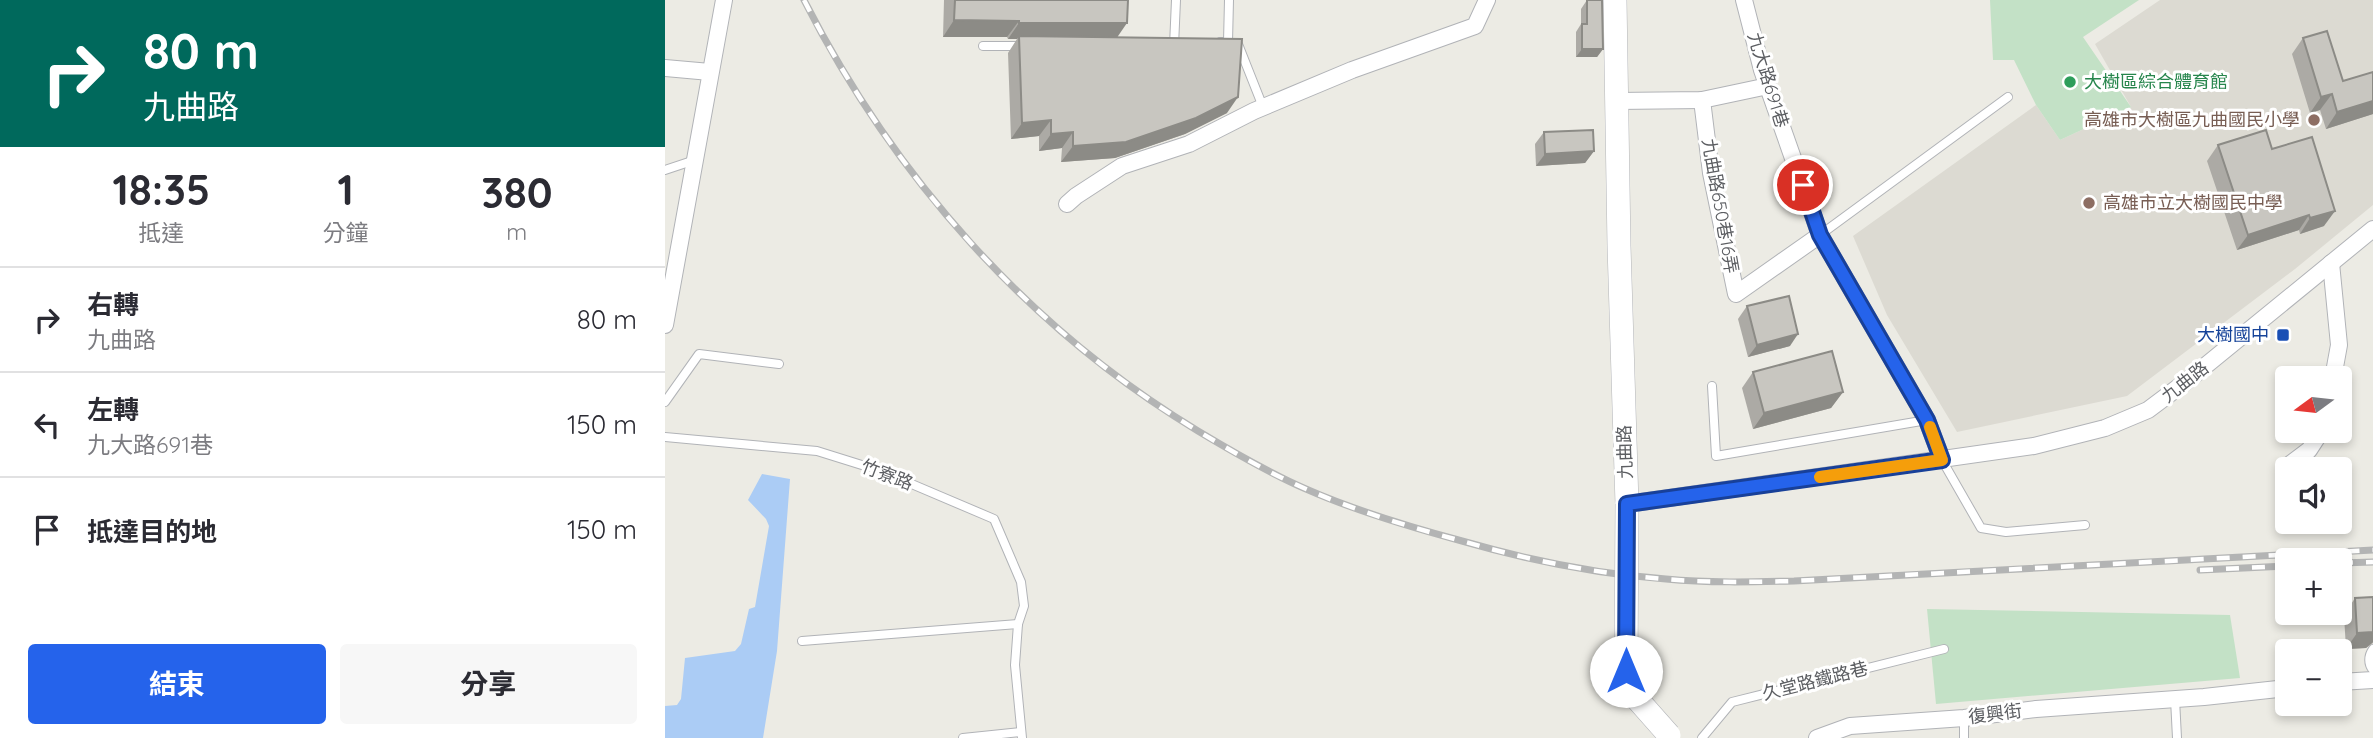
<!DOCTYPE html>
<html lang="zh-TW">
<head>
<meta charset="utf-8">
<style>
  :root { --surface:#fff; --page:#f7f7f7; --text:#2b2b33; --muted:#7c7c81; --line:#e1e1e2; --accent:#2563eb }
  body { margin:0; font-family:Quicksand,"Noto Sans TC",sans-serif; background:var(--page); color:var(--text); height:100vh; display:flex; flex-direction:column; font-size:26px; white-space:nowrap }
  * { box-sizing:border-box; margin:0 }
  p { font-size:23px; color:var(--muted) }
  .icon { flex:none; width:38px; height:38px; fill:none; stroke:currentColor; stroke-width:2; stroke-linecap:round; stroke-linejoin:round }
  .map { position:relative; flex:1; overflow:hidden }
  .panel { display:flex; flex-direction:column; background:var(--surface); width:665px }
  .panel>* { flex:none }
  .guide { background:#00695c; color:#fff; overflow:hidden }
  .needle { width:46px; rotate:255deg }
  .buttons { position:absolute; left:1610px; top:366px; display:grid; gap:14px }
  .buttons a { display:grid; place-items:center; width:77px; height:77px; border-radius:7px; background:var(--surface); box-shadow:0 4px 10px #0003; font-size:35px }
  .pin { position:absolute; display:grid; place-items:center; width:60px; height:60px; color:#fff; margin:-30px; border:4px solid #fff; border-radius:50%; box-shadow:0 2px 7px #0007 }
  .me { position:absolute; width:77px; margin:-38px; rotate:0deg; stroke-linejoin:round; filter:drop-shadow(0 0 5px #0008) }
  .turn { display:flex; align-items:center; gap:24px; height:147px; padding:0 28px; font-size:32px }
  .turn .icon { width:91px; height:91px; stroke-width:2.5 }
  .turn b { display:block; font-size:49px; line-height:60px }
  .eta { display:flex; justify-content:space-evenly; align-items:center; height:119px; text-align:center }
  .eta b { font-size:42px; font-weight:700; line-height:49px }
  .action { display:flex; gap:14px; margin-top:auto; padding:14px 28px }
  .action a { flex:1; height:80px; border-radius:7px; background:var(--accent); color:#fff; font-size:28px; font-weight:700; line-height:80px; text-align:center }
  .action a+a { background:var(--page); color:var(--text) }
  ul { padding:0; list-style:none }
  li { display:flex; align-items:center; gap:21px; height:105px; padding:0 28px; border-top:2px solid var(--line) }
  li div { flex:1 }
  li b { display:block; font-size:26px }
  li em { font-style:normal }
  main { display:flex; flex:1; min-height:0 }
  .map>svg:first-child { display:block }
</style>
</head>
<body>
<main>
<section class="panel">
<div class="guide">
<div class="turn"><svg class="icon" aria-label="right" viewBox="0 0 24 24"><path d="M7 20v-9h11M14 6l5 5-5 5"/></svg><div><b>80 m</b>九曲路</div></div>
</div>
<div class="eta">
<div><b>18:35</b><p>抵達</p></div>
<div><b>1</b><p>分鐘</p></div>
<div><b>380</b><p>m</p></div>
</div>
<ul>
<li><svg class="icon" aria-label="right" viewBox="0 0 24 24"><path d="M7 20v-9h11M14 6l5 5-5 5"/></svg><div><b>右轉</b><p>九曲路</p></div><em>80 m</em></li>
<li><svg class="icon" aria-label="left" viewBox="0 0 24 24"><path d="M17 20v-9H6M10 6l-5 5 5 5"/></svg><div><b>左轉</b><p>九大路691巷</p></div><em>150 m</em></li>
<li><svg class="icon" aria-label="arrive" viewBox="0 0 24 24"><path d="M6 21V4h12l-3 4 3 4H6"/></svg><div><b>抵達目的地</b></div><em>150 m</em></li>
</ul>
<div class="action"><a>結束</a><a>分享</a></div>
</section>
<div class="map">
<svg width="1708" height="738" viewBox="0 0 1708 738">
  <rect width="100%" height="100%" fill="#ecebe4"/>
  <polygon fill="#dcdad2" points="1495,0 1708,0 1708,205 1630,269 1462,396 1292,432 1222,315 1188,236 1371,105 1395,140 1466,107 1430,44"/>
  <g fill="#c3e1c6">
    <polygon points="1325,0 1474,0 1418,37 1466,107 1395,140 1371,105 1349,60 1328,60"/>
    <polygon points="1262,609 1565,615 1575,678 1271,704"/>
  </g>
  <polygon fill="#abccf5" points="97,474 125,479 112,651 98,738 0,738 0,706 12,705 16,699 20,658 70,651 76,644 84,609 90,607 104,526 101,519 83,500"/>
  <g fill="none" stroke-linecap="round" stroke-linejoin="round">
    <defs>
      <g id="lane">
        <polyline points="555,42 563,42 564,0"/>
        <polyline points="573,44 598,107"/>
        <polyline points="318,46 357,46"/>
        <polyline points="509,46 511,0"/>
        <polyline points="0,170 30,160"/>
        <polyline points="1155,235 1343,97"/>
        <polyline points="1047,386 1051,456 1262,420"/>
        <polyline points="0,402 34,354 114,364"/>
        <polyline points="0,437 152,451 216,471 329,519 356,582 359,606 353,624 350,665 357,738"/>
        <polyline points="1277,460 1316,528 1341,532 1420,525"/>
        <polyline points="137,641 353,624"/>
        <path d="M1708 649C1703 656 1703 664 1708 670"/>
        <polyline points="1510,699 1512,738"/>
        <polyline points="298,738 355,732"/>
        <polyline points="1037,738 1067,702 1279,649"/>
        <polyline points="1299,738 1299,718"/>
      </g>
      <g id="street">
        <polyline points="1079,0 1097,70 1155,235 1262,420 1277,460"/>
        <polyline points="0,68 45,72"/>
        <polyline points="1037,100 1046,173 1071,294 1155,235"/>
        <polyline points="952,101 1037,100 1103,86"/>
        <polyline points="402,204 411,196 457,166 524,144 589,111 687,70 810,26 822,0"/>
        <polyline points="1666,263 1674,345 1668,378"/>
        <polyline points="0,325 59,0"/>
        <polyline points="1620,468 1644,450 1657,430"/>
        <polyline points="962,504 1369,446 1440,428 1483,410 1523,380 1708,229"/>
        <polyline points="1675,682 1708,680"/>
        <polyline points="1152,738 1185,726 1299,718 1371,709 1539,697 1622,688"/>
      </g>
      <polyline id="secondary" points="950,0 954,246 962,504"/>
    </defs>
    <use href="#lane" stroke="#b1b3b7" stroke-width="10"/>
    <use href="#street" stroke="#b1b3b7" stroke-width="18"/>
    <use href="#secondary" stroke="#b3b5b9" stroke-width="24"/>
    <use href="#lane" stroke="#fff" stroke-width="8"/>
    <use href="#street" stroke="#fff" stroke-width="16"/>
    <use href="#secondary" stroke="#fff" stroke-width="23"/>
    <defs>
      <g id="rail">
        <path d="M139 0C229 177 363 328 533 431 568 452 604 473 641 489 691 511 745 527 797 541 863 560 932 574 1001 579 1043 583 1086 582 1129 581L1708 550"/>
        <polyline points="1675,563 1708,562"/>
        <polyline points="1535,570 1622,566"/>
      </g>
    </defs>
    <use href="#rail" stroke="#b3b4b4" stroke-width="7"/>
    <use href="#rail" stroke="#fff" stroke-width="4.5" stroke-dasharray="13" stroke-linecap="butt"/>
    <defs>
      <polyline id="secondary-bridge" points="962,504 961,672 973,700 1004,735"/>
    </defs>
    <use href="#secondary-bridge" stroke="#b3b5b9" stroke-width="24" stroke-linecap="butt"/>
    <use href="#secondary-bridge" stroke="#fff" stroke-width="23"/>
  </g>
  <g fill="#acaaa5">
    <polygon points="279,0 463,0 452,38 562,113 520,134 450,158 396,162 397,148 374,151 374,136 346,139 343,53 352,39 343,39 342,37 278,37"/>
    <polygon points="922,0 938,49 932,57 911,57 911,32 916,24 916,9"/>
    <polygon points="1638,38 1678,81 1708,72 1708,114 1661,129 1655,110 1645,113 1627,54"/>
    <polygon points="879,132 929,151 920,163 871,166 870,144"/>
    <polygon points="1553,145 1607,149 1659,226 1635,234 1634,230 1572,250 1542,161"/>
    <polygon points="1082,306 1125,346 1083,357 1073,319"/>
    <polygon points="1088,372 1178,392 1166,408 1088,429 1077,388"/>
    <polygon points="1708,597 1708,643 1701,648 1681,649 1679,615 1690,598"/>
  </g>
  <g fill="#8c8b86">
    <polygon points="289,20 354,21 342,37 278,37"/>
    <polygon points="354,23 462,23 451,39 354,36 352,39 343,39"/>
    <polygon points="917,49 938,49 932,57 911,57"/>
    <polygon points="1667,94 1655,110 1645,113 1656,97"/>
    <polygon points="573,97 562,113 520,134 450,158 396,162 408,146"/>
    <polygon points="1708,101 1708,114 1661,129 1672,112"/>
    <polygon points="386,120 374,136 346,139 357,123"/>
    <polygon points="408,132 397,148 374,151 386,134"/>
    <polygon points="929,151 920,163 871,166 880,154"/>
    <polygon points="1670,211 1659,226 1635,234 1645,218"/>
    <polygon points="1644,215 1634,230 1572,250 1583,235"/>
    <polygon points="1133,334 1125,346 1083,357 1092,345"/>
    <polygon points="1178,392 1166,408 1088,429 1099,413"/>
    <polygon points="1708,632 1708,642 1701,648 1681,649 1692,633"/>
  </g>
  <g fill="#c8c6c0" stroke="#8c8b86" stroke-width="2">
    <polygon points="290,0 463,0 462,23 354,23 354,21 289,20"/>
    <polygon points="922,0 937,0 938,49 917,49 917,24 922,24"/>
    <polygon points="1662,31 1678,81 1708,72 1708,101 1672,112 1667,94 1656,97 1638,38"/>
    <polygon points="354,36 577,39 573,97 531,118 461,142 408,146 408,132 386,134 386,120 357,123"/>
    <polygon points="928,130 929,151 880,154 879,132"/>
    <polygon points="1601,130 1607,149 1647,137 1670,211 1645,218 1644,215 1583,235 1553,145"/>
    <polygon points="1124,296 1133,334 1092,345 1082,306"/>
    <polygon points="1167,351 1178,392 1099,413 1088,372"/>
    <polygon points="1708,597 1708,632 1692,633 1690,598"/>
  </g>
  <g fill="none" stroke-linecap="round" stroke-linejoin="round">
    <defs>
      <polyline id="route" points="961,671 962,504 1277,460 1262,420 1155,235 1138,185"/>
    </defs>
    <use href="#route" stroke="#184099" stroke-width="18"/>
    <use href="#route" stroke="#2563eb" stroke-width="12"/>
    <polyline stroke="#f59e0b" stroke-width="12" points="1155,477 1277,460 1265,427"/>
  </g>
  <circle fill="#2e9e5b" stroke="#fff" stroke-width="2.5" cx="1405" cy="82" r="7"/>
  <g fill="#8d6e63" stroke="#fff" stroke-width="2.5">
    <circle cx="1649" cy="120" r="7"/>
    <circle cx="1424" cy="203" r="7"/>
  </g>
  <rect fill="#1a4fb4" stroke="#fff" stroke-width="2.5" x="1611" y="328" width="14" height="14" rx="3.5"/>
  <g text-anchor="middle" stroke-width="6" stroke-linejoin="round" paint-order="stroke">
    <g font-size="18" fill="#5c5e62" stroke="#fff">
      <text transform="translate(1103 80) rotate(73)" y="6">九大路691巷</text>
      <text transform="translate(1055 206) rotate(80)" y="6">九曲路650巷16弄</text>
      <text transform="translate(1520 382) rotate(-38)" y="6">九曲路</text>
      <text transform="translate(960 452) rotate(-92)" y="6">九曲路</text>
      <text transform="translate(222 475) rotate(21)" y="6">竹寮路</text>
      <text transform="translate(1150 681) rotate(-14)" y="6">久堂路鐵路巷</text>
      <text transform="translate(1330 714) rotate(-7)" y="6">復興街</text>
    </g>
    <g font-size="18" fill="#27864d" stroke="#fff" text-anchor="start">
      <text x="1419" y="88">大樹區綜合體育館</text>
    </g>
    <g font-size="18" fill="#785e54" stroke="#fff" text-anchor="end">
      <text x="1635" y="126">高雄市大樹區九曲國民小學</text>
      <text x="1438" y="209" text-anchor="start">高雄市立大樹國民中學</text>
    </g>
    <g font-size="18" fill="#164399" stroke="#fff" text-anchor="end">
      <text x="1604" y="341">大樹國中</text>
    </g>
  </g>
</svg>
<div class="buttons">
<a><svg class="needle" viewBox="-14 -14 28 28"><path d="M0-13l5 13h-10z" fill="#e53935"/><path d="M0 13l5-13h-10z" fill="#7c7c81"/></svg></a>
<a><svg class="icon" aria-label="sound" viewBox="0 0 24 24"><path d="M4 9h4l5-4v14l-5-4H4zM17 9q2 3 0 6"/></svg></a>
<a>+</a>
<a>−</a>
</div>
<div class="pin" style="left:1138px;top:185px;background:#d93025"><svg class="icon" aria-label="arrive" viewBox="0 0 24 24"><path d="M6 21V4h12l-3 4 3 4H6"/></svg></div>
<svg class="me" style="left:961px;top:671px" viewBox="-20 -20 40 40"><circle r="19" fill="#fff"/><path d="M0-13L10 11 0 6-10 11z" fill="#2563eb"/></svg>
</div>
</main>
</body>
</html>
